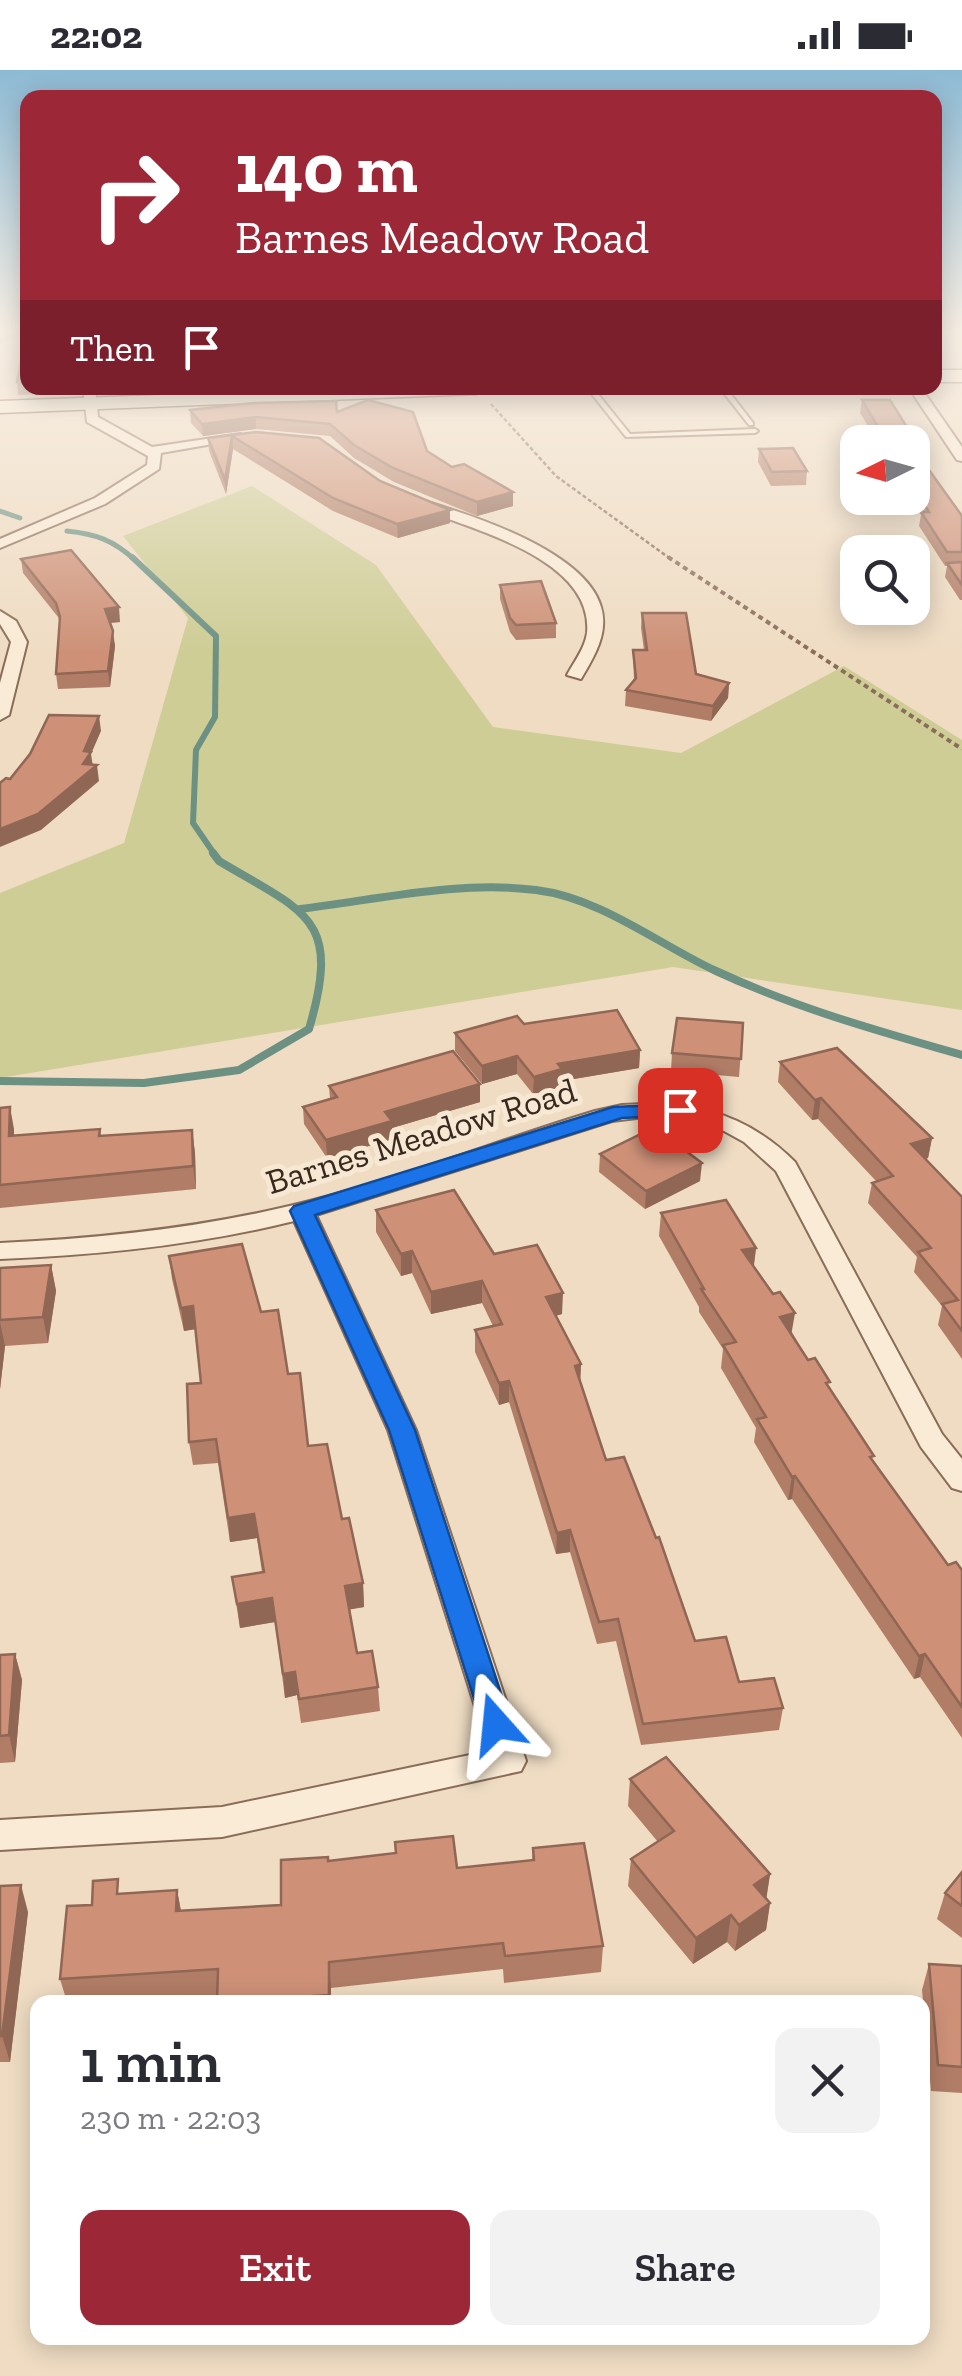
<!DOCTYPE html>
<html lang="en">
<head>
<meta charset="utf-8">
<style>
  :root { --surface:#fff; --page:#f2f2f3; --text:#2b2b33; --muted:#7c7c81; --accent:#9b2737 }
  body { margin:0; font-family:"Zilla Slab",serif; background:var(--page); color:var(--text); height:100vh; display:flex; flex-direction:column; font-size:38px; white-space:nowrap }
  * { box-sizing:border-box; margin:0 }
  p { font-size:32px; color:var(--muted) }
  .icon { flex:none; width:55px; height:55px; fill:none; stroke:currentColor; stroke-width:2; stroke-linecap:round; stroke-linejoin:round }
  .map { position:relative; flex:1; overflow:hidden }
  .side { position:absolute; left:30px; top:1925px; width:900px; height:350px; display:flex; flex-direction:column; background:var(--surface); border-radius:20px; box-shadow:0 5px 25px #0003 }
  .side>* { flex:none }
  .top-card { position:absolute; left:20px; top:20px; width:922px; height:305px; border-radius:20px; box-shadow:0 5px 25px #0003; background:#9b2737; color:#fff; overflow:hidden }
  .needle { width:65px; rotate:265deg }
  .fabs { position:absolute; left:840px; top:355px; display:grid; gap:20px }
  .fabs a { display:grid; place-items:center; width:90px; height:90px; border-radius:20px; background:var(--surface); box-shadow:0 5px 25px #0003; font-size:50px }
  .pin { position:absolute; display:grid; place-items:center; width:85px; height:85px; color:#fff; margin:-42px; border-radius:20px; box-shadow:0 5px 15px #0006 }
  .me { position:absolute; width:110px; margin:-55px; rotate:342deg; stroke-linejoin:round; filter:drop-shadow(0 0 8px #0008) }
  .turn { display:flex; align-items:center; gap:35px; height:210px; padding:0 50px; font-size:45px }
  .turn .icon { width:130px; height:130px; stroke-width:2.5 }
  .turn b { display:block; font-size:70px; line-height:85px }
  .then { display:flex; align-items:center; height:95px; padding:0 50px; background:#0003; gap:20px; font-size:38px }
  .round { display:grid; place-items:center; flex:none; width:105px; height:105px; border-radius:20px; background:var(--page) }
  .headline { display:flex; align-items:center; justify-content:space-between; height:170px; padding:0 50px }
  h1 { font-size:60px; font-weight:600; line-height:75px }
  .action { display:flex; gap:20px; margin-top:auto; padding:20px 50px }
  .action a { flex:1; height:115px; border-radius:20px; background:var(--accent); color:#fff; font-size:40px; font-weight:600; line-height:115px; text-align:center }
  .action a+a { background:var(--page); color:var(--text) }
  .status { display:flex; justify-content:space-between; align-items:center; height:70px; padding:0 50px; background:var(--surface); direction:ltr }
  .status svg { height:28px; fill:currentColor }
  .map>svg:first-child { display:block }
</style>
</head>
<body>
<div class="status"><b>22:02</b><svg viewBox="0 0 49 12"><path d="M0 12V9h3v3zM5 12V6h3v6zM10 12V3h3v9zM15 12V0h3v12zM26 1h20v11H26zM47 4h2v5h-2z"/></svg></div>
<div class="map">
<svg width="962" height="2306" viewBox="0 0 962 2306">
  <rect width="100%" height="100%" fill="#efdcc3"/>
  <polygon fill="#cecd96" points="252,416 376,495 493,657 681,683 844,596 962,670 962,940 673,897 0,1008 0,823 124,773 188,548 123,466"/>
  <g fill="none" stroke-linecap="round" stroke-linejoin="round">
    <g stroke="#6c9183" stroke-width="5">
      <polyline points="0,271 23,261"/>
      <polyline points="0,441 20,448"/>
      <path d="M67 461C96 464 113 470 135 490"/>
    </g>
    <polyline stroke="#6c9183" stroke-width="6" points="132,487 216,566 215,647 196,680 193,753 215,785"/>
    <g stroke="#6c9183" stroke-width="8">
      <path d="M300 839C376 830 459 810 536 820 601 828 658 874 716 901 796 938 878 961 962 985"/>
      <path d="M0 1011 144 1013 239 1000 309 959C342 847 306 843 219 791L213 783"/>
    </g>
    <defs>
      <g id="lane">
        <polygon points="587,318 593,318 630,364 755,359 758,361 755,363 626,367"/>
        <polygon points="720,318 726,318 753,353 753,355 749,355"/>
      </g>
      <g id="street">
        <polygon points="83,318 95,318 98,347 152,377 240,364 247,368 161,383 159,399 105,434 0,478 0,469 95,428 147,395 148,386 87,352"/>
        <polygon points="909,318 921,318 962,377 962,391 957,390"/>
        <path d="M421 430C472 445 585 481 601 537 609 563 594 587 581 609L567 605C574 592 585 578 587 563 594 488 470 459 416 437V431Z"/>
        <polygon points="0,541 16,551 27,572 9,645 0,650 0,613 11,572 0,554"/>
        <path d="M668 1033C719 1039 758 1055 795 1092L942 1364 962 1389V1421L952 1418 921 1377 776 1101 744 1072 724 1061 690 1049 645 1047 612 1051 316 1145 416 1360 526 1691 521 1701 222 1767 0 1780V1750L222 1737 489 1681 388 1360 294 1151C198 1175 99 1185 0 1189V1173C110 1168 219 1156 325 1127 417 1103 505 1068 595 1041L622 1035Z"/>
      </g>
      <g id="secondary">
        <rect x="935" y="300" width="27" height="12"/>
        <polygon points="348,318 486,318 477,324 0,343 0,331"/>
      </g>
    </defs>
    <use href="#lane" stroke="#8a6d59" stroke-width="4"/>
    <use href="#street" stroke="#8a6d59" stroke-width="4"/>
    <use href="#secondary" stroke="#6c4e3c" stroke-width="3"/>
    <polyline stroke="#8a6d59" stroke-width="2.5" stroke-dasharray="4 2.5" stroke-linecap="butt" points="491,334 556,406 672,490"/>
    <polyline stroke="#8a6d59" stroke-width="4" stroke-dasharray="5 4" stroke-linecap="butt" points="668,487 962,679"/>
    <use href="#lane" fill="#faebd6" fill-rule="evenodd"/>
    <use href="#street" fill="#faebd6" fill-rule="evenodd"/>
    <use href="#secondary" fill="#faebd6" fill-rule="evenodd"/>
  </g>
  <g fill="#b17d67">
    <polygon points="28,269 28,318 54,318 53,323 18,325 17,312"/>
    <polygon points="120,318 153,318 153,320 121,321"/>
    <polygon points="862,330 890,330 925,386 924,393 962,446 962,530 960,530 945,507 947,496 945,496 919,456 921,445 911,428 912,428 912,372 878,372 860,343"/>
    <polygon points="190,340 337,342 427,381 452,397 513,422 513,436 477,446 394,412 354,388 330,366 256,359 203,366 191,353"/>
    <polygon points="256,362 450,440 450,453 398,468 333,441 233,379 226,424 209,381 208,368"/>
    <polygon points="759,379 807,401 806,415 771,416 758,392"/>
    <polygon points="21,489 120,552 110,553 115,576 110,617 58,619 56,604 60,553 58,547 23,503"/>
    <polygon points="500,515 556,553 556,568 516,570 510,562 500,529"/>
    <polygon points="642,543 696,604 729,613 728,628 711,651 625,636 626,620 634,611 633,580 644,580 641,558"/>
    <polygon points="743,953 739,1007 671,1001 672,983"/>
    <polygon points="524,954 640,980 639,998 562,1011 562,1017 533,1024 517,1004 482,1014 455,981 455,963"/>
    <polygon points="780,992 932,1068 928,1088 926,1089 962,1127 962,1289 938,1255 942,1236 914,1202 917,1187 868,1133 872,1113 876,1111 818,1049 812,1050 778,1012"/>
    <polygon points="329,1016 480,1032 392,1058 393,1069 327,1088 304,1054 303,1037 330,1029"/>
    <polygon points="10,1037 14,1066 100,1059 101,1066 192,1060 195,1083 196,1119 0,1138 0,1038"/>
    <polygon points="600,1084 700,1111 645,1139 599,1102"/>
    <polygon points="376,1140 494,1184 562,1244 556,1246 581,1294 580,1312 606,1390 695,1571 739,1612 783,1638 779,1660 641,1675 616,1571 597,1574 570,1482 556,1484 509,1332 499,1335 475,1282 475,1260 493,1256 482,1233 431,1244 412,1203 401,1206 376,1162"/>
    <polygon points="661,1143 756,1178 754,1196 808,1290 829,1318 873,1391 948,1495 962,1500 962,1668 920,1607 914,1609 792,1429 788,1430 754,1372 756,1358 721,1298 723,1279 699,1242 699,1237 659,1166"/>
    <polygon points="169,1186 261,1242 288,1304 308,1376 342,1449 363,1513 364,1537 350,1539 357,1583 378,1617 380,1641 301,1653 297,1625 285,1628 275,1552 240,1558 232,1507 262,1502 257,1468 230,1472 218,1393 193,1395 189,1372 201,1313 195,1259 184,1261 172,1209"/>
    <polygon points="51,1195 56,1221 48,1273 5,1276 0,1319 0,1198"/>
    <polygon points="15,1584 22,1610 15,1692 0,1693 0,1585"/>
    <polygon points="630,1709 770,1804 766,1829 770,1833 766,1860 735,1881 727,1872 693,1894 628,1816 631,1789 658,1772 628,1736"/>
    <polygon points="533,1778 603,1876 601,1902 504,1913 503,1899 331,1918 331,1932 216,1932 217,1925 105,1932 67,1932 60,1909 121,1823 177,1820 181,1841 281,1835 328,1791 457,1798 532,1791"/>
    <polygon points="962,1802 962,1868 937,1849 945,1823"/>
    <polygon points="0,1816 28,1842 10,1992 0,1992"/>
    <polygon points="929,1894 962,1896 962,2023 931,2021 922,1920"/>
  </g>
  <g fill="#906654">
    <polygon points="256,347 256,359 203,366 202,354"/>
    <polygon points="232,366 233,379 226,424 225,410"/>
    <polygon points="513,422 513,436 477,446 477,432"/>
    <polygon points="450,440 450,453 398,468 397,454"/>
    <polygon points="119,537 120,552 107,553 105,539"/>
    <polygon points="113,561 115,576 110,617 108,601"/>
    <polygon points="729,613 728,628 711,651 713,636"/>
    <polygon points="99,646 101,661 91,684 93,697 97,695 99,711 41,760 0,777 0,759 84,681"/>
    <polygon points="640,980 639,998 562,1011 562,1017 533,1024 534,1007 558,994"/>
    <polygon points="517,986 517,1004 482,1014 482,996"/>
    <polygon points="480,1014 480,1032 392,1058 393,1069 327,1088 326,1070 385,1042"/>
    <polygon points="821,1028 818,1049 812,1050 815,1030"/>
    <polygon points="10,1037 14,1059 14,1089 9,1066"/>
    <polygon points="192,1060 195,1083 196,1119 193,1096"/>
    <polygon points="932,1068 928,1088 908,1094 911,1074"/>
    <polygon points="702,1093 700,1111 645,1139 646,1121"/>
    <polygon points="756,1178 753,1200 742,1180"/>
    <polygon points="412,1181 412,1203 401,1206 401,1184"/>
    <polygon points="51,1195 56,1221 48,1273 43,1247"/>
    <polygon points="482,1211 482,1233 431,1244 431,1222"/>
    <polygon points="563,1223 562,1244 545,1248 546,1227"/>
    <polygon points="193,1236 196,1259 184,1261 181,1238"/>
    <polygon points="795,1243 791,1266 780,1247"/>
    <polygon points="0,1252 5,1276 0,1319"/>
    <polygon points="581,1294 580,1316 575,1296"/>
    <polygon points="509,1311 509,1332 499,1335 499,1313"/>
    <polygon points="795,1406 792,1429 788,1430 792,1407"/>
    <polygon points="254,1444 257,1468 230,1472 228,1448"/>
    <polygon points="570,1460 570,1482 556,1484 557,1463"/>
    <polygon points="363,1513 364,1537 347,1540 345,1516"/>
    <polygon points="272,1528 275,1552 240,1558 237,1534"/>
    <polygon points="15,1584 22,1610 15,1692 9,1665"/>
    <polygon points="925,1584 920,1607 914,1609 919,1586"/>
    <polygon points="295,1602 297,1625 285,1628 283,1604"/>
    <polygon points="770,1804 766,1831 754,1815"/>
    <polygon points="21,1815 28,1842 10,1992 2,1966"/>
    <polygon points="177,1820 182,1847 176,1841"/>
    <polygon points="770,1833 766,1860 735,1881 739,1855"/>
    <polygon points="731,1845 727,1872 693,1894 696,1868"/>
    <polygon points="329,1892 331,1918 331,1932 330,1932 329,1925"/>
  </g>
  <g fill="#ce9178" stroke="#906654" stroke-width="2.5">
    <polygon points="28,269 28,312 17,312 25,270"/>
    <polygon points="368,330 413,342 427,381 452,397 464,394 513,422 477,432 393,398 354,375 330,354 256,347 202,354 190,340 253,333 336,331 337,342"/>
    <polygon points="862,330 890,330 925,386 919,386 962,446 962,482 947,482 921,442 929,442 912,414 912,372 887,372"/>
    <polygon points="256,362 319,368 380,411 450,440 397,454 333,428 232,366 225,410 208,368"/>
    <polygon points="793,378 807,401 772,402 759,379"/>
    <polygon points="71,480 119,537 105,539 113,561 108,601 56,604 60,547 56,533 21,489"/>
    <polygon points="962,492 962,515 947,493"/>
    <polygon points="541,511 556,553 516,555 510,548 500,515"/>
    <polygon points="642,543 686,543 696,604 729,613 713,636 626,620 636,608 633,580 647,580"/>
    <polygon points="49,645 99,646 84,681 91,682 83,694 97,695 38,744 0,759 0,713 6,708 10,709 30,684"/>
    <polygon points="617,940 640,980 558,994 562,999 534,1007 517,986 482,996 455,963 517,946 524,954"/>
    <polygon points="677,948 743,953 741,989 672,983"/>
    <polygon points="837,978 932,1068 911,1074 962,1127 962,1261 942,1234 958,1230 918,1182 931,1178 872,1113 893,1106 821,1028 815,1030 780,992"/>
    <polygon points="453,981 480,1014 385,1042 392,1051 326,1070 303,1037 337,1027 329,1016"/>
    <polygon points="10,1037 9,1066 100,1059 99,1066 192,1060 193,1096 0,1115 0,1038"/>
    <polygon points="645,1062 669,1080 678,1075 702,1093 646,1121 600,1084"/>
    <polygon points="454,1120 494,1184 537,1175 563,1223 546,1227 581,1294 575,1296 606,1390 624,1387 656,1468 659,1467 695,1571 726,1567 739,1612 774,1608 783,1638 643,1654 618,1549 599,1552 570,1460 557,1463 509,1311 499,1313 475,1260 502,1254 482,1211 431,1222 412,1181 401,1184 376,1140"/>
    <polygon points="726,1130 756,1178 742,1180 773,1224 780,1222 795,1243 780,1247 808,1290 815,1288 830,1312 826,1313 874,1386 870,1387 948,1495 956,1492 962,1500 962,1637 925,1584 919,1586 795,1406 792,1407 757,1349 766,1347 723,1275 736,1272 701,1219 704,1219 661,1143"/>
    <polygon points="242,1174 261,1242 278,1240 288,1304 300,1303 308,1376 327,1374 342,1449 349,1448 363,1513 345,1516 357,1583 372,1581 378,1617 299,1629 295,1602 283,1604 272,1528 237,1534 232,1507 264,1502 254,1444 228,1448 216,1369 189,1372 187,1314 201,1313 193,1236 181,1238 169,1186"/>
    <polygon points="51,1195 43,1247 0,1250 0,1198"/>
    <polygon points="15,1584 9,1665 0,1666 0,1585"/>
    <polygon points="666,1687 770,1804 754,1815 770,1833 739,1855 731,1845 696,1868 631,1789 674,1761 630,1709"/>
    <polygon points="453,1766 457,1798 534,1790 533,1778 584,1773 603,1876 505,1886 503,1873 329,1892 329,1925 255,1930 255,1932 217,1932 218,1899 60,1909 67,1836 92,1835 93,1811 118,1809 117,1824 177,1820 176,1841 281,1835 281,1790 328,1787 328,1791 396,1783 395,1772"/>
    <polygon points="962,1802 962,1836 945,1823"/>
    <polygon points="21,1815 2,1966 0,1966 0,1816"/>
    <polygon points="929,1894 962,1896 962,1997 938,1995"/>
  </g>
  <linearGradient id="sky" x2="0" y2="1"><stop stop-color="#8dbad4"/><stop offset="0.45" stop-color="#f8efe4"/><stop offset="1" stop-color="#f8efe4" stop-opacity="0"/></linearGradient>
  <rect width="962" height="583" fill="url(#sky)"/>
  <polygon fill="#1a73e8" stroke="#114b97" stroke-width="2.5" points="680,1034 687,1036 690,1040 687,1045 622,1048 315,1145 415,1360 511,1654 507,1663 496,1667 486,1663 482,1654 389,1360 290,1141 294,1136 613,1037"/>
  <g text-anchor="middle" stroke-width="10" stroke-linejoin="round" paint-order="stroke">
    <g font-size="35" fill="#39281e" stroke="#f6e8d3">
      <text transform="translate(421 1066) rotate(-17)" y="12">Barnes Meadow Road</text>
    </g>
  </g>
</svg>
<div class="fabs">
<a><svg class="needle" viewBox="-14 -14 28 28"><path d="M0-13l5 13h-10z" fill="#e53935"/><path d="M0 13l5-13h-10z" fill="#7c7c81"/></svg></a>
<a><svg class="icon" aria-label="search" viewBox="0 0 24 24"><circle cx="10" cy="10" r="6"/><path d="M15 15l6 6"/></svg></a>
</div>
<div class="pin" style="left:680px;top:1040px;background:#d93025"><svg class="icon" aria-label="arrive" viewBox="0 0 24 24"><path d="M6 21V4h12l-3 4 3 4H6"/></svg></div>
<svg class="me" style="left:496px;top:1654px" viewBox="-20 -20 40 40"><path d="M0-17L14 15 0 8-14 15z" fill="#1a73e8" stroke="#fff" stroke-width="4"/></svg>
<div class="top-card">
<div class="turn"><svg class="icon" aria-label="right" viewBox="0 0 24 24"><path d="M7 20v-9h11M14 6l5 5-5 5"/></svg><div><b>140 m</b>Barnes Meadow Road</div></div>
<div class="then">Then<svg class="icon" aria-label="arrive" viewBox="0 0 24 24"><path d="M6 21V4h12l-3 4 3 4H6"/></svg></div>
</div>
<section class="side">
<div class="headline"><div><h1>1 min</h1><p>230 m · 22:03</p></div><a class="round"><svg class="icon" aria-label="close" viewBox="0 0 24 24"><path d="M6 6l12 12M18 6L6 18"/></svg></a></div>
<div class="action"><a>Exit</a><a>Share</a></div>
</section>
</div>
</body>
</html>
